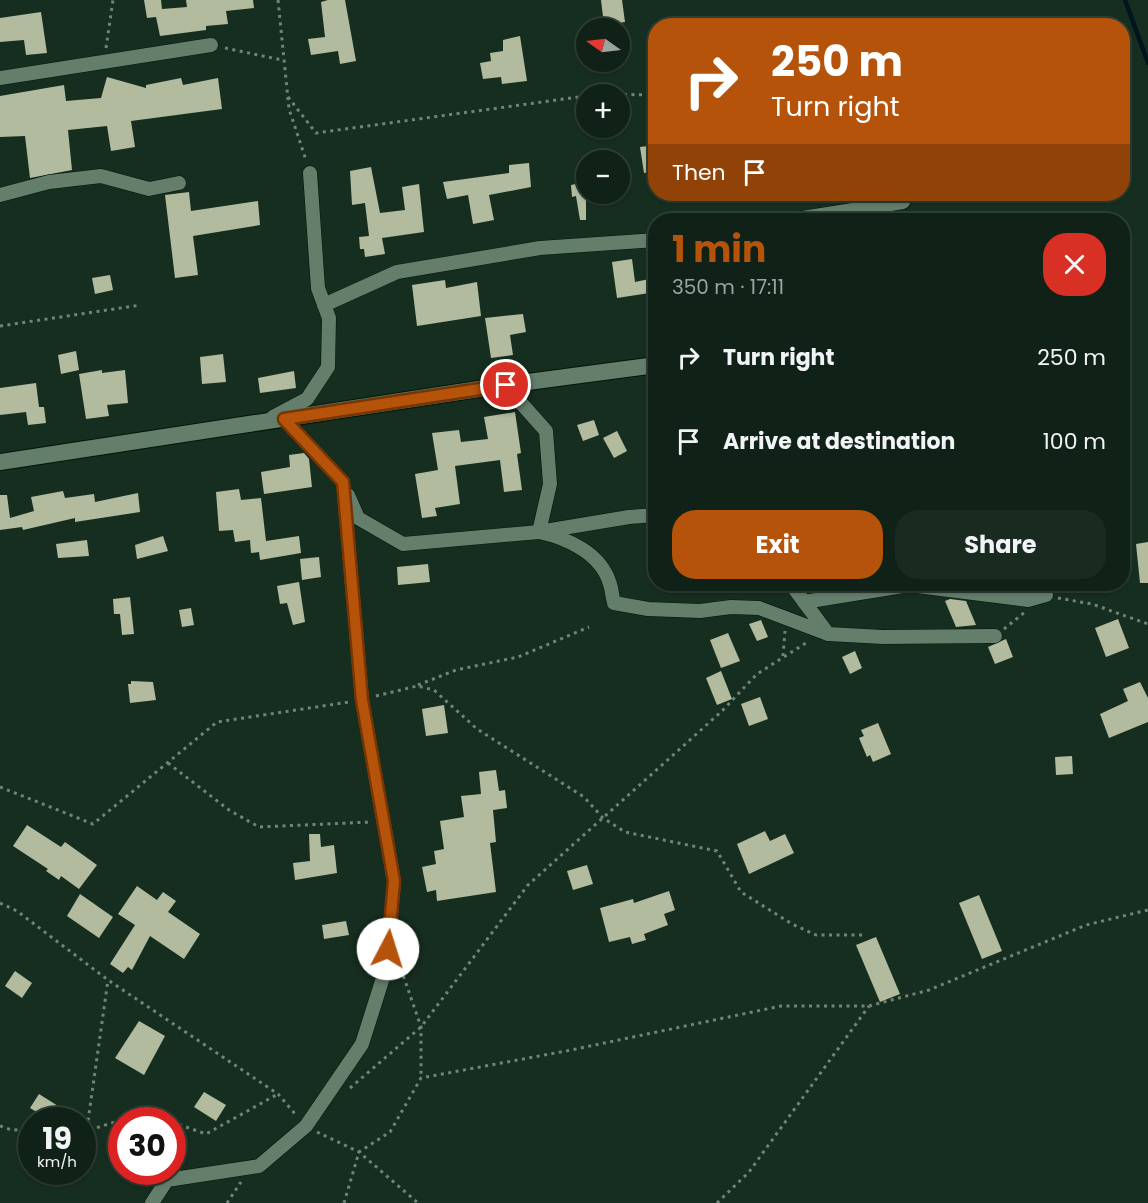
<!DOCTYPE html>
<html lang="en">
<head>
<meta charset="utf-8">
<style>
  :root { --surface:#102217; --page:#192a20; --text:#f1f3f6; --muted:#9ca4a1; --line:#303f36; --accent:#b45309 }
  body { margin:0; font-family:Poppins,sans-serif; background:var(--page); color:var(--text); height:100vh; display:flex; flex-direction:column; font-size:22px; white-space:nowrap }
  * { box-sizing:border-box; margin:0 }
  p { font-size:20px; color:var(--muted) }
  .icon { flex:none; width:33px; height:33px; fill:none; stroke:currentColor; stroke-width:2; stroke-linecap:round; stroke-linejoin:round }
  .map { position:relative; flex:1; overflow:hidden }
  .details { position:absolute; left:648px; top:213px; width:482px; height:378px; display:flex; flex-direction:column; background:var(--surface); border-radius:24px; box-shadow:0 2px 4px #0004,0 0 0 2px var(--line) }
  .details>* { flex:none }
  .top-card { position:absolute; left:648px; top:18px; width:482px; height:183px; border-radius:24px; box-shadow:0 2px 4px #0004,0 0 0 2px var(--line); background:#b45309; color:#fff; overflow:hidden }
  .needle { width:39px; rotate:284deg }
  .tools { position:absolute; left:576px; top:18px; display:grid; gap:12px }
  .tools a { display:grid; place-items:center; width:54px; height:54px; border-radius:50%; background:var(--surface); box-shadow:0 2px 4px #0004,0 0 0 2px var(--line); font-size:30px }
  .speed { position:absolute; left:18px; top:1107px; display:flex; gap:12px; font-size:30px; font-weight:700; text-align:center }
  .speed>* { display:grid; place-content:center; width:78px; height:78px; border-radius:50%; background:var(--surface); box-shadow:0 2px 4px #0004,0 0 0 2px var(--line); line-height:1 }
  .speed small { font-size:15px; font-weight:400 }
  .speed .limit { border:9px solid #d22; background:#fff; color:#111 }
  .pin { position:absolute; display:grid; place-items:center; width:51px; height:51px; color:#fff; margin:-26px; border:3px solid #fff; border-radius:50%; box-shadow:0 2px 6px #0007 }
  .me { position:absolute; width:66px; margin:-33px; rotate:5deg; stroke-linejoin:round; filter:drop-shadow(0 0 4px #0008) }
  .turn { display:flex; align-items:center; gap:21px; height:126px; padding:0 24px; font-size:27px }
  .turn .icon { width:78px; height:78px; stroke-width:2.5 }
  .turn b { display:block; font-size:42px; line-height:51px }
  .then { display:flex; align-items:center; height:57px; padding:0 24px; background:#0003; gap:12px; font-size:22px }
  .round { display:grid; place-items:center; flex:none; width:63px; height:63px; border-radius:24px; background:var(--page) }
  .summary { display:flex; align-items:center; justify-content:space-between; height:102px; padding:0 24px }
  h1 { font-size:36px; font-weight:700; line-height:45px; color:var(--accent) }
  .cta { display:flex; gap:12px; margin-top:auto; padding:12px 24px }
  .cta a { flex:1; height:69px; border-radius:24px; background:var(--accent); color:#fff; font-size:24px; font-weight:700; line-height:69px; text-align:center }
  .cta a+a { background:var(--page); color:var(--text) }
  ul { padding:0; list-style:none }
  li { display:flex; align-items:center; gap:18px; height:84px; padding:0 24px }
  li div { flex:1 }
  li b { display:block; font-size:22px }
  li em { font-style:normal }
  .map>svg:first-child { display:block }
</style>
</head>
<body>
<div class="map">
<svg width="1148" height="1203" viewBox="0 0 1148 1203">
  <rect width="100%" height="100%" fill="#162e1f"/>
  <g fill="none" stroke-linecap="round" stroke-linejoin="round">
    <polyline stroke="#00151c" stroke-width="4.5" points="1125,0 1148,63"/>
  </g>
  <g fill="#b2bb9e">
    <polygon points="144,0 161,0 162,9 187,7 186,0 253,0 254,8 226,11 228,24 206,26 206,30 160,36 156,17 147,18"/>
    <polygon points="328,0 345,0 356,61 340,64 338,51 311,55 308,39 325,37 321,2"/>
    <polygon points="601,0 622,0 625,22 604,25"/>
    <polygon points="41,12 47,53 26,55 24,40 0,42 0,18"/>
    <polygon points="520,36 527,81 502,84 501,77 483,79 480,63 491,61 490,53 503,51 503,40"/>
    <polygon points="107,77 146,88 146,85 181,78 183,85 218,78 222,109 131,121 135,147 111,151 107,126 68,130 72,170 30,178 25,136 0,137 0,96 64,85 66,101 101,98"/>
    <polygon points="656,145 656,171 644,173 640,147"/>
    <polygon points="529,163 531,187 489,195 494,220 473,224 468,195 447,199 443,182 509,173 509,165"/>
    <polygon points="371,167 380,213 405,210 402,187 419,184 424,232 382,238 385,254 365,257 364,249 360,249 359,237 369,236 365,203 352,205 350,171"/>
    <polygon points="586,182 586,220 580,220 576,196 572,197 571,185"/>
    <polygon points="189,192 191,211 258,201 260,225 193,236 198,275 175,278 165,195"/>
    <polygon points="632,259 635,282 654,278 656,292 617,298 612,262"/>
    <polygon points="110,275 113,290 95,294 92,278"/>
    <polygon points="445,280 446,288 477,282 481,316 417,326 412,285"/>
    <polygon points="523,314 526,332 510,335 513,355 491,358 485,318"/>
    <polygon points="76,351 79,370 61,374 58,355"/>
    <polygon points="223,354 226,382 202,384 200,357"/>
    <polygon points="102,370 102,373 125,370 128,403 107,405 109,416 86,419 79,374"/>
    <polygon points="294,371 296,388 260,393 258,378"/>
    <polygon points="36,383 39,407 44,407 46,423 28,425 26,412 0,415 0,388"/>
    <polygon points="515,412 521,453 517,454 522,490 504,492 500,460 455,466 460,504 435,508 437,516 422,518 415,474 438,470 432,433 459,430 461,442 488,439 484,417"/>
    <polygon points="594,420 599,435 583,441 577,425"/>
    <polygon points="617,431 627,451 614,458 603,438"/>
    <polygon points="304,453 309,459 312,487 264,494 261,472 290,467 289,455"/>
    <polygon points="239,489 241,500 261,498 266,541 299,536 301,553 260,560 259,552 251,553 250,540 235,542 233,530 219,531 216,492"/>
    <polygon points="63,491 65,498 94,494 95,502 138,493 140,512 75,522 75,518 23,530 22,527 0,530 0,495 7,495 10,518 34,511 31,497"/>
    <polygon points="163,536 168,551 137,559 135,545"/>
    <polygon points="87,540 89,556 58,558 56,544"/>
    <polygon points="1148,542 1148,583 1140,583 1136,544"/>
    <polygon points="319,557 321,577 302,580 300,559"/>
    <polygon points="428,564 430,582 398,585 397,567"/>
    <polygon points="299,582 305,622 293,625 287,603 280,604 277,586"/>
    <polygon points="130,597 134,634 122,635 120,614 114,614 113,599"/>
    <polygon points="950,599 966,601 976,625 956,627 945,601"/>
    <polygon points="191,608 194,625 182,627 179,610"/>
    <polygon points="1118,619 1129,648 1106,657 1095,628"/>
    <polygon points="761,620 768,637 757,641 749,624"/>
    <polygon points="728,633 740,661 721,668 710,640"/>
    <polygon points="1006,639 1013,657 995,664 988,647"/>
    <polygon points="855,651 862,668 850,674 842,657"/>
    <polygon points="721,671 732,699 717,705 706,678"/>
    <polygon points="131,681 153,682 156,700 130,703 128,684 131,684"/>
    <polygon points="1140,682 1148,698 1148,722 1109,738 1100,714 1128,701 1123,689"/>
    <polygon points="760,697 768,719 749,726 741,704"/>
    <polygon points="444,705 448,733 426,736 422,709"/>
    <polygon points="878,723 891,754 873,762 870,755 867,757 859,738 864,736 861,730"/>
    <polygon points="1072,756 1073,774 1056,775 1055,757"/>
    <polygon points="496,770 499,791 505,790 507,808 493,810 496,842 490,843 496,892 437,901 436,890 427,892 422,867 436,864 434,851 444,849 440,821 464,817 461,796 481,794 479,772"/>
    <polygon points="27,825 61,847 65,842 97,865 79,889 61,876 59,880 46,871 48,869 13,846"/>
    <polygon points="765,831 770,841 785,834 794,853 749,874 737,844"/>
    <polygon points="309,834 320,834 321,847 334,845 337,873 295,880 293,863 310,861"/>
    <polygon points="587,865 593,884 573,890 567,871"/>
    <polygon points="137,886 157,900 163,892 176,901 168,912 200,934 184,959 150,936 132,970 128,967 123,973 110,964 135,925 118,914"/>
    <polygon points="669,891 675,910 664,914 668,925 644,934 646,940 632,944 630,937 609,942 600,908 633,899 634,903"/>
    <polygon points="80,894 113,917 99,938 67,916"/>
    <polygon points="979,895 1002,951 982,959 959,903"/>
    <polygon points="346,921 349,935 324,939 322,925"/>
    <polygon points="876,937 900,994 880,1002 856,945"/>
    <polygon points="15,971 32,983 22,998 5,986"/>
    <polygon points="139,1021 165,1036 144,1075 115,1058"/>
    <polygon points="204,1092 226,1105 216,1121 194,1107"/>
    <polygon points="39,1094 58,1106 50,1120 30,1108"/>
  </g>
  <g fill="none" stroke-linecap="round" stroke-linejoin="round">
    <defs>
      <g id="minor">
        <polyline points="0,78 211,45"/>
        <polyline points="0,195 49,182 101,176 149,189 179,183"/>
        <polyline points="790,220 903,202"/>
        <polyline points="324,305 397,272 540,248 656,240"/>
        <path d="M505 385 546 431 550 484 539 532C567 538 601 553 610 584 612 590 612 596 614 603L648 609 700 611 731 607 759 608 828 634"/>
        <polyline points="273,417 307,399 328,367 329,318 318,288 310,173"/>
        <polyline points="348,495 358,518 403,544 539,532 629,517 656,515"/>
        <polyline points="791,584 828,634 883,637 995,636"/>
        <polyline points="804,602 909,585 1028,600 1046,595"/>
        <polyline points="152,1203 167,1180 259,1166 306,1126 362,1044 387,965 394,881 362,700 343,482 284,419"/>
      </g>
      <polyline id="tertiary" points="0,462 505,385 656,365"/>
    </defs>
    <use href="#minor" stroke="#011609" stroke-width="15"/>
    <use href="#tertiary" stroke="#011609" stroke-width="18"/>
    <g stroke="#718478" stroke-width="3" stroke-dasharray="3 4.5" stroke-linecap="butt">
      <polyline points="278,0 289,109 306,160"/>
      <polyline points="106,48 113,0"/>
      <polyline points="225,48 282,60"/>
      <polyline points="594,94 656,95"/>
      <polyline points="288,97 316,133 586,96"/>
      <polyline points="0,326 141,305"/>
      <polyline points="1058,598 1092,604 1148,624"/>
      <polyline points="1004,629 1025,612"/>
      <polyline points="783,656 785,631"/>
      <polyline points="418,685 456,670 518,657 589,627"/>
      <polyline points="376,696 417,686 434,690 477,729 584,797 603,818 625,832 717,851 741,892 792,924 816,935 864,935"/>
      <polyline points="168,763 229,810 259,827 371,822"/>
      <polyline points="0,787 93,824 217,722 349,702"/>
      <polyline points="0,903 17,911 108,980 278,1094 296,1115"/>
      <polyline points="401,969 421,1027 421,1078"/>
      <polyline points="350,1088 421,1027 528,885 721,712 757,674 809,641"/>
      <polyline points="172,1122 206,1134 278,1094"/>
      <polyline points="0,1126 12,1130 32,1129"/>
      <polyline points="82,1128 96,1128 146,1112 169,1120"/>
      <polyline points="87,1128 108,980"/>
      <polyline points="317,1132 359,1152 418,1203"/>
      <polyline points="227,1203 241,1182"/>
      <polyline points="344,1203 359,1152 390,1132 421,1078 571,1050 781,1006 869,1006 929,990 1086,925 1148,910"/>
      <polyline points="717,1203 749,1172 869,1006"/>
    </g>
    <use href="#minor" stroke="#647e6c" stroke-width="14"/>
    <use href="#tertiary" stroke="#647e6c" stroke-width="16"/>
  </g>
  <g fill="none" stroke-linecap="round" stroke-linejoin="round">
    <defs>
      <polyline id="route" points="388,949 394,881 362,700 343,482 284,419 506,385"/>
    </defs>
    <use href="#route" stroke="#753606" stroke-width="15"/>
    <use href="#route" stroke="#b45309" stroke-width="10"/>
  </g>
</svg>
<div class="tools">
<a><svg class="needle" viewBox="-14 -14 28 28"><path d="M0-13l5 13h-10z" fill="#e53935"/><path d="M0 13l5-13h-10z" fill="#9ca4a1"/></svg></a>
<a>+</a>
<a>−</a>
</div>
<div class="speed"><div>19<small>km/h</small></div><div class="limit">30</div></div>
<div class="pin" style="left:506px;top:385px;background:#d93025"><svg class="icon" aria-label="arrive" viewBox="0 0 24 24"><path d="M6 21V4h12l-3 4 3 4H6"/></svg></div>
<svg class="me" style="left:388px;top:949px" viewBox="-20 -20 40 40"><circle r="19" fill="#fff"/><path d="M0-13L10 11 0 6-10 11z" fill="#b45309"/></svg>
<div class="top-card">
<div class="turn"><svg class="icon" aria-label="right" viewBox="0 0 24 24"><path d="M7 20v-9h11M14 6l5 5-5 5"/></svg><div><b>250 m</b>Turn right</div></div>
<div class="then">Then<svg class="icon" aria-label="arrive" viewBox="0 0 24 24"><path d="M6 21V4h12l-3 4 3 4H6"/></svg></div>
</div>
<section class="details">
<div class="summary"><div><h1>1 min</h1><p>350 m · 17:11</p></div><a class="round" style="background:#d93025;color:#fff"><svg class="icon" aria-label="close" viewBox="0 0 24 24"><path d="M6 6l12 12M18 6L6 18"/></svg></a></div>
<ul>
<li><svg class="icon" aria-label="right" viewBox="0 0 24 24"><path d="M7 20v-9h11M14 6l5 5-5 5"/></svg><div><b>Turn right</b></div><em>250 m</em></li>
<li><svg class="icon" aria-label="arrive" viewBox="0 0 24 24"><path d="M6 21V4h12l-3 4 3 4H6"/></svg><div><b>Arrive at destination</b></div><em>100 m</em></li>
</ul>
<div class="cta"><a>Exit</a><a>Share</a></div>
</section>
</div>
</body>
</html>
